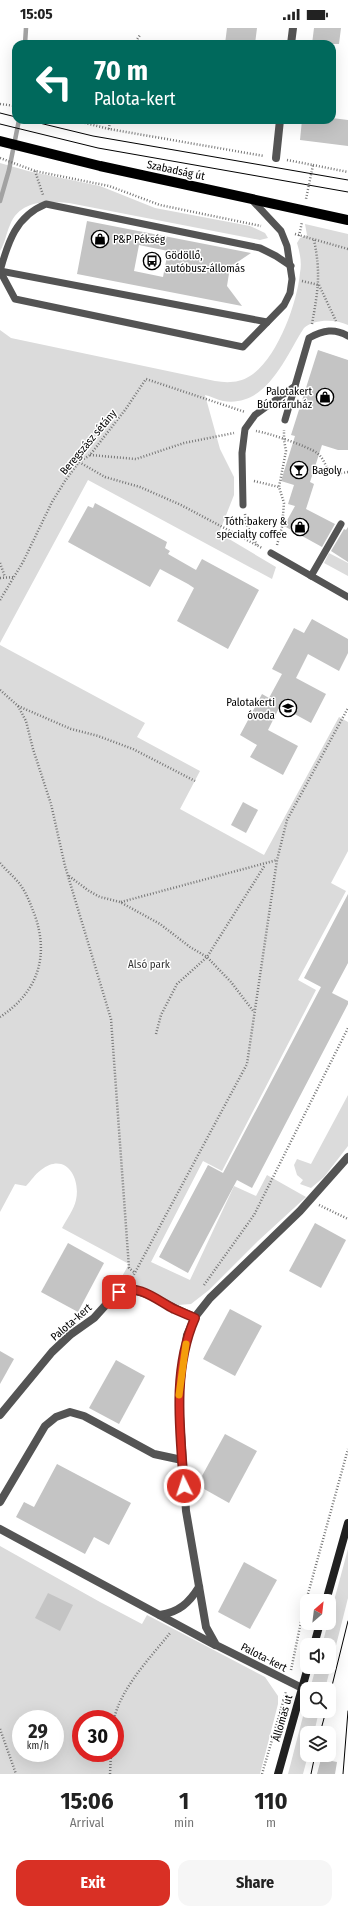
<!DOCTYPE html>
<html lang="en">
<head>
<meta charset="utf-8">
<style>
  :root { --surface:#fff; --page:#f6f6f6; --text:#222; --muted:#767676; --accent:#d93025 }
  body { margin:0; font-family:"Fira Sans Condensed",sans-serif; background:var(--page); color:var(--text); height:100vh; display:flex; flex-direction:column; font-size:15px; white-space:nowrap }
  * { box-sizing:border-box; margin:0 }
  p { font-size:13px; color:var(--muted) }
  .icon { flex:none; width:22px; height:22px; fill:none; stroke:currentColor; stroke-width:2; stroke-linecap:round; stroke-linejoin:round }
  .map { position:relative; height:1746px; overflow:hidden }
  .panel { display:flex; flex-direction:column; background:var(--surface); flex:1 }
  .panel>* { flex:none }
  .top-card { position:absolute; left:12px; top:12px; width:324px; height:84px; border-radius:12px; box-shadow:0 4px 16px #0002; background:#00695c; color:#fff; overflow:hidden }
  .needle { width:26px; rotate:28deg }
  .fabs { position:absolute; left:300px; top:1566px; display:grid; gap:8px }
  .fabs a { display:grid; place-items:center; width:36px; height:36px; border-radius:8px; background:var(--surface); box-shadow:0 4px 16px #0002; font-size:20px }
  .speed { position:absolute; left:12px; top:1682px; display:flex; gap:8px; font-size:20px; font-weight:700; text-align:center }
  .speed>* { display:grid; place-content:center; width:52px; height:52px; border-radius:50%; background:var(--surface); box-shadow:0 4px 16px #0002; line-height:1 }
  .speed small { font-size:10px; font-weight:400 }
  .speed .limit { border:6px solid #d22; background:#fff; color:#111 }
  .pin { position:absolute; display:grid; place-items:center; width:34px; height:34px; color:#fff; margin:-17px; border-radius:8px; box-shadow:0 2px 6px #0006 }
  .me { position:absolute; width:44px; margin:-22px; rotate:356deg; stroke-linejoin:round; filter:drop-shadow(0 0 3px #0008) }
  .turn { display:flex; align-items:center; gap:14px; height:84px; padding:0 16px; font-size:18px }
  .turn .icon { width:52px; height:52px; stroke-width:2.5 }
  .turn b { display:block; font-size:28px; line-height:34px }
  .eta { display:flex; justify-content:space-evenly; align-items:center; height:68px; text-align:center }
  .eta b { font-size:24px; font-weight:700; line-height:28px }
  .action { display:flex; gap:8px; margin-top:auto; padding:8px 16px }
  .action a { flex:1; height:46px; border-radius:12px; background:var(--accent); color:#fff; font-size:16px; font-weight:700; line-height:46px; text-align:center }
  .action a+a { background:var(--page); color:var(--text) }
  .status { display:flex; justify-content:space-between; align-items:center; height:28px; padding:0 20px; background:var(--surface); direction:ltr }
  .status svg { height:11px; fill:currentColor }
  .map>svg:first-child { display:block }
</style>
</head>
<body>
<div class="status"><b>15:05</b><svg viewBox="0 0 49 12"><path d="M0 12V9h3v3zM5 12V6h3v6zM10 12V3h3v9zM15 12V0h3v12zM26 1h20v11H26zM47 4h2v5h-2z"/></svg></div>
<div class="map">
<svg width="348" height="1746" viewBox="0 0 348 1746">
  <rect width="100%" height="100%" fill="#fff"/>
  <g fill="#dbdbdb" fill-rule="evenodd">
    <path d="M0 135 28 143 100 158 155 180 250 198 265 205 268 210 260 212 69 175C46 173 20 172 10 197 6 206 5 215 0 223Z"/>
    <path d="M305 196 348 206V297C335 291 314 291 304 300 285 329 267 380 223 373 217 372 211 368 205 367L220 421 234 449V467L219 505 276 539 272 551 88 452 0 615V302L11 310 215 353C227 355 239 355 250 348 277 331 297 276 300 245 302 235 300 225 297 215L300 210 307 207Z"/>
    <polygon points="329,525 348,535 348,548 324,535"/>
    <path d="M0 617 145 695 137 709 200 743 180 781 264 827 339 689 348 694V823L331 855 346 863 298 952 316 962 222 1143 203 1133 151 1234 190 1252 234 1158 256 1168 267 1147 306 1169 258 1213 209 1262 191 1276 178 1277 120 1252 129 1236 62 1200C67 1191 74 1181 76 1172 81 1149 65 1123 41 1142 35 1146 31 1153 26 1158L15 1156 0 1184Z"/>
    <polygon points="348,1067 348,1118 324,1149 311,1160 300,1156 303,1152 297,1147 294,1137 297,1131 311,1136"/>
    <path d="M0 1518 100 1574 142 1596 147 1587 265 1649 278 1668V1676L260 1746H0ZM21 1691H55V1725H21ZM81 1691H115V1725H81Z"/>
    <polygon points="348,1521 348,1570 325,1661 310,1661 316,1639 329,1639 329,1617 322,1617"/>
    <polygon points="307,1673 307,1683 319,1683 314,1705 307,1705 308,1727 303,1746 288,1746"/>
  </g>
  <g fill="none" stroke-linecap="round" stroke-linejoin="round">
    <g stroke="#a2a2a2" stroke-width="4.5">
      <polyline points="25,16 26,0"/>
      <polyline points="0,173 9,142 19,92"/>
    </g>
  </g>
  <g fill="#c4c4c4" fill-rule="evenodd">
    <polygon points="227,0 257,0 255,16 225,16"/>
    <polygon points="314,0 341,0 339,16 312,16"/>
    <polygon points="332,90 348,92 348,118 300,112 302,92 332,92"/>
    <path d="M87 193 251 225 230 239 227 258 242 278 77 246ZM139 217 168 223 163 249 134 243Z"/>
    <polygon points="318,322 348,332 348,422 338,422 322,417 310,454 314,456 306,481 335,496 322,519 284,498 295,478 288,476 294,457 281,453 295,408 291,407"/>
    <polygon points="95,475 167,514 165,520 170,523 168,526 196,542 202,531 259,562 228,621 177,593 194,560 188,556 160,541 150,559 68,514 88,478 93,480"/>
    <polygon points="348,499 348,534 331,523 344,501 346,502"/>
    <polygon points="312,591 348,611 348,625 339,643 308,626 296,650 326,666 311,695 280,678 268,702 298,718 283,747 250,729 257,717 240,707 262,666 269,670 282,646 272,641 294,600 304,605"/>
    <polygon points="243,774 258,782 246,805 231,797"/>
    <polygon points="348,866 348,935 332,965 348,973 348,976 252,1160 237,1152 188,1245 159,1229 208,1137 223,1145 321,959 304,950"/>
    <polygon points="315,1195 346,1212 321,1260 289,1243"/>
    <polygon points="68,1215 104,1235 78,1284 41,1264"/>
    <polygon points="230,1281 262,1298 235,1348 203,1331"/>
    <polygon points="0,1323 14,1331 0,1356"/>
    <polygon points="116,1332 145,1348 119,1396 89,1380"/>
    <polygon points="225,1406 257,1423 229,1475 197,1457"/>
    <polygon points="57,1436 131,1475 109,1517 94,1509 85,1526 16,1489 24,1474 34,1479"/>
    <polygon points="244,1534 277,1552 250,1601 218,1584"/>
    <polygon points="48,1565 73,1577 60,1603 35,1590"/>
    <polygon points="321,1731 337,1734 335,1746 317,1746"/>
  </g>
  <g fill="none" stroke-linecap="round" stroke-linejoin="round">
    <g stroke="#767676" stroke-width="2.5" stroke-dasharray="1 2" stroke-linecap="butt">
      <polyline points="134,16 140,7"/>
      <polyline points="0,76 16,78"/>
      <polyline points="73,92 109,101 264,128"/>
      <polyline points="109,101 110,92"/>
      <polyline points="0,130 35,143 109,158 160,177 261,198"/>
      <polyline points="287,132 313,137 306,171"/>
      <polyline points="313,137 348,144"/>
      <polyline points="35,143 43,167"/>
      <polyline points="295,206 348,221"/>
      <polyline points="299,208 302,194"/>
      <polyline points="302,253 319,257"/>
      <polyline points="319,257 336,293"/>
      <path d="M312 296C318 262 321 246 314 212"/>
      <path d="M256 403C269 405 307 418 317 425 330 435 321 449 348 444"/>
      <polyline points="90,427 136,431 184,415 234,405"/>
      <polyline points="79,434 105,449 140,459 181,477 262,520"/>
      <polyline points="254,453 279,459"/>
      <polyline points="245,486 246,495 257,517"/>
      <polyline points="277,517 282,499 284,475 279,459 286,423 284,412 284,402"/>
      <polyline points="0,535 5,549"/>
      <polyline points="0,550 15,549"/>
      <polyline points="0,572 23,534 52,474 65,453 79,434 90,427 125,382 146,351 245,384"/>
      <polyline points="0,662 18,678 26,693 33,721 51,776 65,838 111,991 129,1240 135,1245"/>
      <polyline points="18,678 71,701 98,708 133,721 195,753"/>
      <path d="M0 835C6 842 13 848 19 855 26 864 30 875 34 885 50 928 38 964 0 989"/>
      <polyline points="69,848 89,863 100,869 120,874 160,896 190,919 207,929 231,954 254,984"/>
      <polyline points="121,874 277,832"/>
      <polyline points="156,1006 161,987 177,956 207,929 265,837"/>
      <polyline points="319,1177 348,1191"/>
      <polyline points="131,1252 247,1036 277,832 287,792 348,680"/>
      <polyline points="204,1257 254,1187 348,1000"/>
      <polyline points="291,1642 303,1584 348,1421"/>
      <path d="M114 1691C121 1660 150 1630 170 1605"/>
      <polyline points="0,1701 16,1746"/>
      <polyline points="110,1746 111,1725"/>
      <polyline points="262,1746 286,1664"/>
    </g>
    <g stroke="#545454" stroke-width="7">
      <polyline points="0,243 15,271 243,319 284,277 290,265 292,251 287,218 281,203 252,172"/>
      <path d="M267 294 0 243C8 214 16 188 46 176L260 220 276 228 291 238"/>
      <polyline points="285,392 295,358"/>
      <path d="M243 477 242 425 245 401 255 387 295 358 309 310C323 302 335 300 348 308"/>
      <polyline points="271,525 348,569"/>
      <polyline points="311,548 341,496"/>
    </g>
    <g stroke="#545454" stroke-width="8">
      <polyline points="291,16 293,0"/>
      <polyline points="276,130 280,92"/>
      <path d="M0 1387 52 1324 70 1307 94 1290 112 1270 126 1261C152 1264 171 1281 195 1289"/>
      <polyline points="0,1474 45,1398 56,1389 70,1384 84,1388 154,1426 182,1432"/>
      <polyline points="0,1501 215,1617"/>
      <path d="M160 1587C179 1584 189 1575 199 1559"/>
      <polyline points="302,1660 216,1617 206,1599 186,1483 179,1373 182,1340 187,1307 195,1289 210,1270 300,1183 348,1129"/>
    </g>
    <g stroke="#212121" stroke-width="8">
      <polyline points="326,1573 348,1495"/>
      <polyline points="314,1617 320,1595"/>
      <polyline points="278,1746 308,1639"/>
    </g>
    <polyline stroke="#000" stroke-width="10" points="0,113 100,138 348,192"/>
    <g stroke="#000" stroke-width="1">
      <polyline points="0,85 16,89"/>
      <polyline points="27,92 93,108 348,152"/>
      <polyline points="0,96 98,120 348,164"/>
      <polyline points="329,1670 348,1593"/>
      <polyline points="320,1705 326,1683"/>
      <polyline points="311,1746 315,1727"/>
      <polyline points="343,1746 348,1683"/>
    </g>
  </g>
  <g fill="none" stroke-linecap="round" stroke-linejoin="round">
    <defs>
      <path id="route" d="M119 1264C138 1255 157 1272 174 1281 181 1284 188 1287 195 1290 172 1342 180 1402 184 1458"/>
    </defs>
    <use href="#route" stroke="#8d1f18" stroke-width="10"/>
    <use href="#route" stroke="#d93025" stroke-width="7"/>
    <polyline stroke="#f59e0b" stroke-width="7" points="179,1367 186,1316"/>
  </g>
  <defs>
    <symbol id="shop-ring" viewBox="-11 -11 22 22"><circle r="9.5" fill="#fff" stroke="#000" stroke-width="1.5"/><path d="M-5-2.5h2.3a2.7 3.5 0 0 1 5.4 0H5L5.5 6h-11ZM-1.5-2.5h3a1.5 2.3 0 0 0-3 0Z" fill="#000"/></symbol>
    <symbol id="bus-ring" viewBox="-11 -11 22 22"><circle r="9.5" fill="#fff" stroke="#000" stroke-width="1.5"/><path d="M-5-6H5V4H4V6H2V4H-2V6H-4V4H-5ZM-3.5-4V0h7V-4ZM-3.5 1.2v1.5H-2V1.2ZM2 1.2v1.5H3.5V1.2Z" fill="#000"/></symbol>
    <symbol id="bar-ring" viewBox="-11 -11 22 22"><circle r="9.5" fill="#fff" stroke="#000" stroke-width="1.5"/><path d="M-6-5H6L.8 .8V4.5H3.5V6h-7V4.5H-.8V.8Z" fill="#000"/></symbol>
    <symbol id="school-ring" viewBox="-11 -11 22 22"><circle r="9.5" fill="#fff" stroke="#000" stroke-width="1.5"/><path d="M0-5L7-2L0 1L-7-2ZM-4 1L0 2.5L4 1V4Q0 6-4 4Z" fill="#000"/></symbol>
  </defs>
  <g fill-rule="evenodd">
    <use href="#shop-ring" x="90" y="201" width="20" height="20"/>
    <use href="#bus-ring" x="142" y="223" width="20" height="20"/>
    <use href="#shop-ring" x="315" y="359" width="20" height="20"/>
    <use href="#bar-ring" x="289" y="432" width="20" height="20"/>
    <use href="#shop-ring" x="290" y="489" width="20" height="20"/>
    <use href="#school-ring" x="278" y="670" width="20" height="20"/>
  </g>
  <g text-anchor="middle" stroke-width="3" stroke-linejoin="round" paint-order="stroke">
    <g font-size="11" fill="#000" stroke="#fff">
      <text transform="translate(176 142) rotate(12)" y="4">Szabadság út</text>
      <text transform="translate(88 414) rotate(-50)" y="4">Beregszász sétány</text>
      <text transform="translate(71 1294) rotate(-41)" y="4">Palota-kert</text>
      <text transform="translate(264 1629) rotate(27)" y="4">Palota-kert</text>
      <text transform="translate(282 1690) rotate(-74)" y="4">Állomás út</text>
    </g>
    <g font-size="11" fill="#000" stroke="#fff" text-anchor="start">
      <text x="113" y="215">P&amp;P Pékség</text>
      <text x="165" y="231">Gödöllő,<tspan x="165" dy="13">autóbusz-állomás</tspan></text>
      <text x="312" y="367" text-anchor="end">Palotakert<tspan x="312" dy="13">Bútoráruház</tspan></text>
      <text x="312" y="446">Bagoly</text>
      <text x="287" y="497" text-anchor="end">Tóth bakery &amp;<tspan x="287" dy="13">specialty coffee</tspan></text>
      <text x="275" y="678" text-anchor="end">Palotakerti<tspan x="275" dy="13">óvoda</tspan></text>
    </g>
    <g font-size="11" fill="#323232" stroke="#fff">
      <text x="149" y="940">Alsó park</text>
    </g>
  </g>
</svg>
<div class="fabs">
<a><svg class="needle" viewBox="-14 -14 28 28"><path d="M0-13l5 13h-10z" fill="#e53935"/><path d="M0 13l5-13h-10z" fill="#767676"/></svg></a>
<a><svg class="icon" aria-label="sound" viewBox="0 0 24 24"><path d="M4 9h4l5-4v14l-5-4H4zM17 9q2 3 0 6"/></svg></a>
<a><svg class="icon" aria-label="search" viewBox="0 0 24 24"><circle cx="10" cy="10" r="6"/><path d="M15 15l6 6"/></svg></a>
<a><svg class="icon" aria-label="layers" viewBox="0 0 24 24"><path d="M12 4l9 5-9 5-9-5zM3 14l9 5 9-5"/></svg></a>
</div>
<div class="speed"><div>29<small>km/h</small></div><div class="limit">30</div></div>
<div class="pin" style="left:119px;top:1264px;background:#d93025"><svg class="icon" aria-label="arrive" viewBox="0 0 24 24"><path d="M6 21V4h12l-3 4 3 4H6"/></svg></div>
<svg class="me" style="left:184px;top:1458px" viewBox="-20 -20 40 40"><circle r="17" fill="#d93025" stroke="#fff" stroke-width="3"/><path d="M0-11L8 9 0 5-8 9z" fill="#fff"/></svg>
<div class="top-card">
<div class="turn"><svg class="icon" aria-label="left" viewBox="0 0 24 24"><path d="M17 20v-9H6M10 6l-5 5 5 5"/></svg><div><b>70 m</b>Palota-kert</div></div>
</div>
</div>
<section class="panel">
<div class="eta">
<div><b>15:06</b><p>Arrival</p></div>
<div><b>1</b><p>min</p></div>
<div><b>110</b><p>m</p></div>
</div>
<div class="action"><a>Exit</a><a>Share</a></div>
</section>
</body>
</html>
